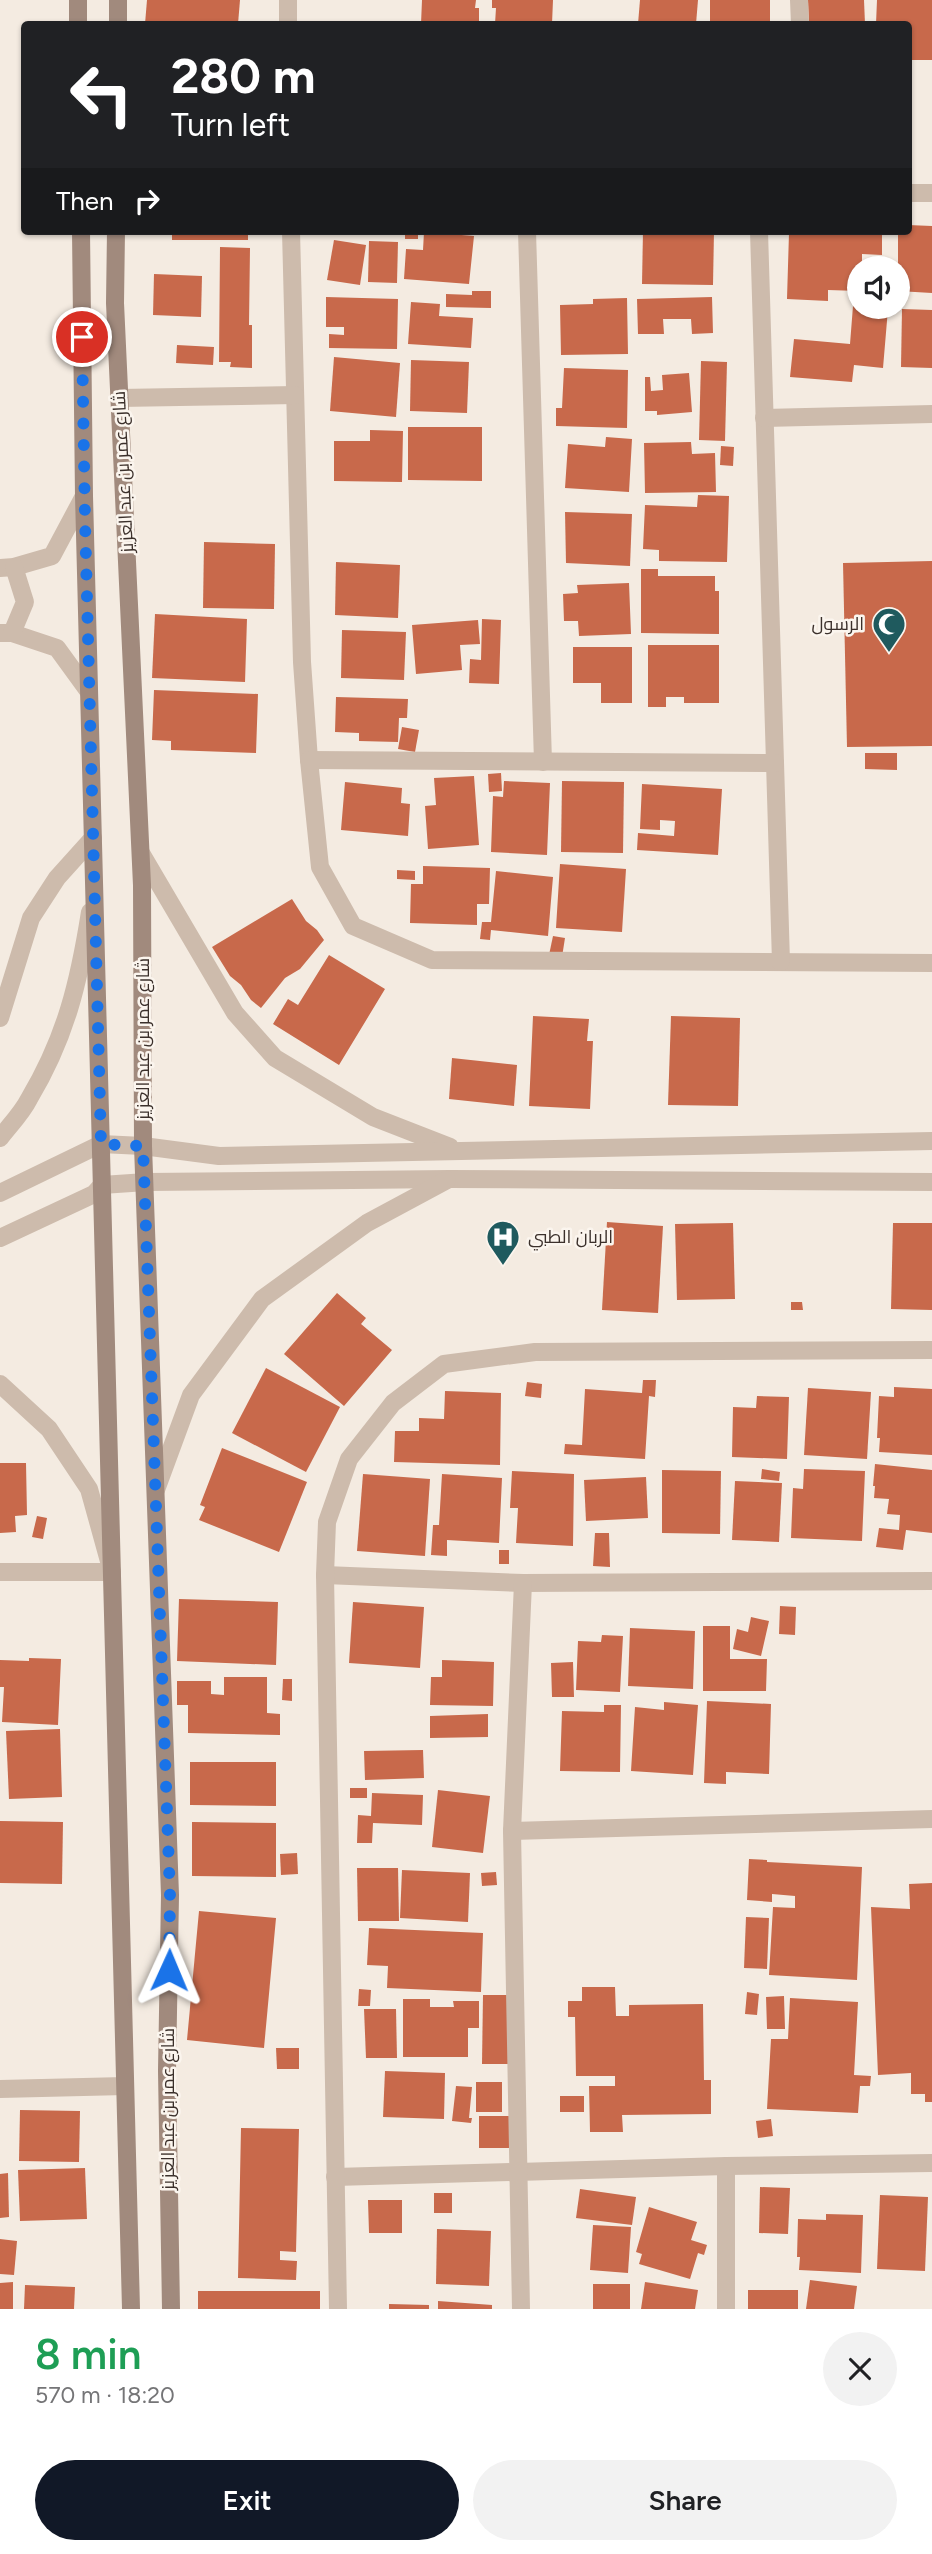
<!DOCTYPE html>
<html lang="en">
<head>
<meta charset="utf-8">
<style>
  :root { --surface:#fff; --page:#f2f2f2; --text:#202124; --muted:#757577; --accent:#111827 }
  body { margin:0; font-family:Figtree,Cairo,sans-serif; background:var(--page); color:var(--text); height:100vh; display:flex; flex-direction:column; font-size:26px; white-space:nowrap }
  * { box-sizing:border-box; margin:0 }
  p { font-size:23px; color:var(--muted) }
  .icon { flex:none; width:38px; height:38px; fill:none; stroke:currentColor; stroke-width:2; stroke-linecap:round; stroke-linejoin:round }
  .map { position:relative; height:2309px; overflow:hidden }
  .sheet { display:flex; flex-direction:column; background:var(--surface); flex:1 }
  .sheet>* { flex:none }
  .banner { position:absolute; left:21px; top:21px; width:891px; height:214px; border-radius:7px; box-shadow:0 2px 5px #0004; background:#202124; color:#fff; overflow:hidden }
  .controls { position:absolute; left:847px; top:256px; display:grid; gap:14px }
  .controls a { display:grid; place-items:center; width:63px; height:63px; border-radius:50%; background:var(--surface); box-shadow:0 2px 5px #0004; font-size:35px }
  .pin { position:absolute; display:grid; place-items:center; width:60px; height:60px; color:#fff; margin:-30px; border:4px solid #fff; border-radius:50%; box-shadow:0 2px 7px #0007 }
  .me { position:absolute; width:77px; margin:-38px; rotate:1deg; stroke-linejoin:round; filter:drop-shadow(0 0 5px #0008) }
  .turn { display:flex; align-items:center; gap:24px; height:147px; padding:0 35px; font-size:32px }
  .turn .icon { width:91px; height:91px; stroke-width:2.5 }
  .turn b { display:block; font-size:49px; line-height:60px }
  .then { display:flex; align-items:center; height:66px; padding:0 35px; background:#0003; gap:14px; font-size:26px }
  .round { display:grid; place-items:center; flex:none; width:74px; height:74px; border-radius:37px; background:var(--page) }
  .overview { display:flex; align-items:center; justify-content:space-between; height:119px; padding:0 35px }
  h1 { font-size:42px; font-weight:600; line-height:52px; color:#1e9e55 }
  .cta { display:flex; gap:14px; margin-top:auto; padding:14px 35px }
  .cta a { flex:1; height:80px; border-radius:42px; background:var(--accent); color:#fff; font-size:28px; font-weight:600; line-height:80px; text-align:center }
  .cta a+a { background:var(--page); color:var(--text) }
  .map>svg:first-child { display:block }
</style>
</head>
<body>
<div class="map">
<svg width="932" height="2309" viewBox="0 0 932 2309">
  <rect width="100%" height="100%" fill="#f4ebe1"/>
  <g fill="#c8694b">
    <polygon points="147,0 240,0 238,24 145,24"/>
    <polygon points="422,0 476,0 475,8 479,8 479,24 421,24"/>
    <polygon points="492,0 553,0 552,24 495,24 496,8 492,8"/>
    <polygon points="640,0 698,0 696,24 638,24"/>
    <rect x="710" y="0" width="60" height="24"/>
    <polygon points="808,0 864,0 865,24 809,24"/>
    <polygon points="877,0 932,0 932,60 908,60 908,24 876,24"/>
    <rect x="908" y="130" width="4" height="24"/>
    <polygon points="908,225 932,226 932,293 898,291 898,231 908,231"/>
    <rect x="172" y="231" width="76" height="9"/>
    <rect x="405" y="231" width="13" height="8"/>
    <polygon points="643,231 714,231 713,285 642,284"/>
    <polygon points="827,231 882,232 882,255 862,254 862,268 859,268 859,291 828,290 828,301 787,299 789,233 826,235"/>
    <polygon points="424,232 474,236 469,284 404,279 406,249 423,250"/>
    <polygon points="334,240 366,245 360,285 327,280"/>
    <polygon points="369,241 398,242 397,283 368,282"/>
    <polygon points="220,247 250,248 249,325 252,325 252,368 230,367 231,362 219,362"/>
    <polygon points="154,274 202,276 201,317 153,315"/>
    <polygon points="472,291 491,291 491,308 446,307 446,294 472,295"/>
    <polygon points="326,297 398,299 397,349 329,348 329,334 344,335 344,327 326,327"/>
    <polygon points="712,297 713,333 692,334 691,319 663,319 664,334 638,334 637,299"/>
    <polygon points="627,298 628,354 561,355 560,305 593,304 593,299"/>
    <polygon points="411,302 440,304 439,316 473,318 471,348 408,344"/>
    <polygon points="853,306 888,309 883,368 854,365 852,382 790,377 794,339 850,344"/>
    <polygon points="902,309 932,310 932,368 901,367"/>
    <polygon points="177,345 214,347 213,365 176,363"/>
    <polygon points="334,357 400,363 396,417 330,411"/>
    <polygon points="411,360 469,362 467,413 410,411"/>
    <polygon points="701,361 727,362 725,441 699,440"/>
    <polygon points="564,368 628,370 627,428 556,426 556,408 562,408"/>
    <polygon points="689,373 692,412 657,415 657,411 645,411 645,377 650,377 651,391 663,390 662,375"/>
    <polygon points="408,427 482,427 482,481 408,480"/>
    <polygon points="370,430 403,431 402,482 334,481 334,441 370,441"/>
    <polygon points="606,437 632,439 629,492 565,488 568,444 605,447"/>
    <polygon points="691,442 692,454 715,453 716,492 645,493 644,443"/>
    <polygon points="721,446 734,447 733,466 720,465"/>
    <polygon points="698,495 729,496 727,562 659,561 659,550 643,549 645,505 697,507"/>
    <polygon points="565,512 632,514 630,566 566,563"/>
    <polygon points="204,542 275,544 274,609 203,608"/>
    <polygon points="932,561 932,746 847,747 843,563"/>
    <polygon points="336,562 400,565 398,618 335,615"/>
    <polygon points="641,569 658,569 658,576 715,576 715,591 719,591 719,634 641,633"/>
    <polygon points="629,583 631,634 579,636 578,621 564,621 563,594 578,593 577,585"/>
    <polygon points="155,614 247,619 245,682 152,678"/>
    <polygon points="482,619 501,620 499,684 469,683 470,659 481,660"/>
    <polygon points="478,620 480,644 460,645 462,670 416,674 412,625"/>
    <polygon points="342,630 406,632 404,680 341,678"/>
    <polygon points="648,645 719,645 719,703 684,703 684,697 666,697 666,707 648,707"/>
    <polygon points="573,647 632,647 632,703 601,703 601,683 573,683"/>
    <polygon points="154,690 258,694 256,753 171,750 171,741 152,740"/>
    <polygon points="336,697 408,699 407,718 399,718 398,742 359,741 359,733 335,732"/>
    <polygon points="402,727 419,730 415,752 398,749"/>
    <polygon points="865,753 897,753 897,770 865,769"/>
    <polygon points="501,773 502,791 489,792 488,774"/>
    <polygon points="474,776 479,845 428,849 425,806 436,805 434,778"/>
    <polygon points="504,781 550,783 547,855 491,852 493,796 503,797"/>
    <polygon points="562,781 624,782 623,853 561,852"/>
    <polygon points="345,782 402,788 401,803 410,804 408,836 341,830"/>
    <polygon points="642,784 722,789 718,855 637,850 638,833 674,836 675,821 660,820 660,830 640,829"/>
    <polygon points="560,864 626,869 622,932 556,928"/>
    <polygon points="423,866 490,868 489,904 477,904 477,925 410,923 411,884 423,884"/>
    <polygon points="397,870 415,871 415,880 397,879"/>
    <polygon points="496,871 553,877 548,936 491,930 490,940 480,939 482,922 491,922"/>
    <polygon points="292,899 306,921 317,930 324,940 300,969 285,978 261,1008 251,1000 241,985 230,976 212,947"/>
    <polygon points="553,936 565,938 562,957 549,955"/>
    <polygon points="329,955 385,989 339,1065 273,1024 288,999 298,1005"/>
    <polygon points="533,1016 589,1019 587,1041 593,1041 590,1109 529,1106"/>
    <polygon points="671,1016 740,1018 738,1106 668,1105"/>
    <polygon points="452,1058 517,1065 514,1106 449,1099"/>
    <polygon points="607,1222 663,1226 658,1313 602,1310"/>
    <polygon points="733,1223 735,1299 677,1300 675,1224"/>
    <polygon points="893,1223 932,1223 932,1310 891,1309"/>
    <polygon points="337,1293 366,1318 361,1324 392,1350 344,1406 284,1354"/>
    <polygon points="791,1302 802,1302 803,1310 791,1310"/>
    <polygon points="266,1368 340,1407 306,1472 232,1433"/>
    <polygon points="643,1380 656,1380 655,1397 649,1396 645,1459 564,1454 565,1444 582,1445 585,1389 642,1393"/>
    <polygon points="527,1382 542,1384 541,1398 525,1396"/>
    <polygon points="894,1387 932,1389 932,1455 879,1452 880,1438 877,1438 879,1396 894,1397"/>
    <polygon points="808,1388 871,1392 867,1459 804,1455"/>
    <polygon points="445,1391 501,1393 500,1465 394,1462 395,1431 419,1431 419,1418 444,1419"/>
    <polygon points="757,1396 789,1397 787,1459 732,1457 733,1407 756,1408"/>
    <polygon points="222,1448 307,1482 279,1552 199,1520 205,1507 200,1505"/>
    <polygon points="0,1463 26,1463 27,1515 15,1516 16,1532 0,1533"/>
    <polygon points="875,1464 932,1470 932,1533 906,1530 903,1550 876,1547 879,1528 899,1530 900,1515 887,1514 889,1499 874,1498 875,1486 873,1486"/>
    <polygon points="762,1469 780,1472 779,1481 761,1479"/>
    <polygon points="804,1469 865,1471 862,1541 791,1538 793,1488 803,1489"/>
    <polygon points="662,1470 721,1471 720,1534 662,1533"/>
    <polygon points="512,1471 574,1474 573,1546 516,1543 518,1508 510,1508"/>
    <polygon points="363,1474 430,1479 425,1556 357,1551"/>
    <polygon points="442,1474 502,1478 499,1543 447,1540 447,1556 431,1555 433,1525 439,1525"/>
    <polygon points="646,1477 648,1518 586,1521 584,1480"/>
    <polygon points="735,1481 782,1483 779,1542 732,1540"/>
    <polygon points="37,1516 47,1518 43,1539 32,1537"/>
    <polygon points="595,1533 609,1533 610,1567 593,1566"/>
    <rect x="499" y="1550" width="10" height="14"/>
    <polygon points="179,1599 278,1602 276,1665 177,1661"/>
    <polygon points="353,1602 424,1607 420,1668 349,1663"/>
    <polygon points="780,1606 796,1607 795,1635 779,1634"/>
    <polygon points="751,1617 769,1621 761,1656 733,1649 737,1629 748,1632"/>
    <polygon points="703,1626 730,1626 730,1659 767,1659 766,1691 703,1691"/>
    <polygon points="630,1628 695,1631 693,1689 628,1686"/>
    <polygon points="602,1635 623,1636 620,1692 576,1690 578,1641 601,1642"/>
    <polygon points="29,1658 61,1659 58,1725 2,1722 4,1687 0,1687 0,1660 29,1661"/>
    <polygon points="442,1660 494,1662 493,1706 430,1705 431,1677 442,1677"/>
    <polygon points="573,1662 574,1697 552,1697 551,1663"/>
    <polygon points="224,1677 267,1677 267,1713 280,1714 280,1735 188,1733 188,1705 177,1705 177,1681 211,1681 211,1694 224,1695"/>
    <polygon points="283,1679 292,1679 292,1701 282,1700"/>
    <polygon points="707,1701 771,1704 769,1774 726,1772 726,1784 704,1783"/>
    <polygon points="664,1702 698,1705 693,1775 631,1771 635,1707 664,1710"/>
    <polygon points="604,1705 621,1705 620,1772 560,1771 562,1711 604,1712"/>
    <polygon points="488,1714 488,1737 430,1738 430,1716"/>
    <polygon points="60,1729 62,1797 9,1799 6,1731"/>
    <polygon points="423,1750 424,1778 365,1780 364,1751"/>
    <polygon points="190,1762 276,1762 276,1806 190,1805"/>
    <rect x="350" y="1788" width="17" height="10"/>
    <polygon points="438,1790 490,1796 483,1853 432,1847"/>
    <polygon points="372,1793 423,1795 422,1825 373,1823 372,1843 357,1843 358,1815 371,1816"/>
    <polygon points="0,1821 63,1822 62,1884 0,1883"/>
    <polygon points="192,1822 276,1823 276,1877 192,1876"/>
    <polygon points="297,1853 298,1874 281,1875 280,1854"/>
    <polygon points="749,1859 767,1860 767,1862 862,1867 857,1980 769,1975 773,1907 795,1908 795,1896 772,1894 772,1902 747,1900"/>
    <polygon points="357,1868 398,1868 399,1921 358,1921"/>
    <polygon points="402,1870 470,1873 468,1922 400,1918"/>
    <polygon points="496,1872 497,1885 482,1886 481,1873"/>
    <polygon points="932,1883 932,2102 925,2102 925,2094 911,2094 911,2073 878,2075 871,1907 910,1909 909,1884"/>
    <polygon points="199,1911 276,1918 264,2048 187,2040"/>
    <polygon points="746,1917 769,1918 767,1969 744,1968"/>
    <polygon points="369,1928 483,1933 481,1992 387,1988 388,1966 367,1965"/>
    <polygon points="582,1987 615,1987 616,2016 629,2016 629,2005 703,2004 704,2080 711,2080 711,2114 622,2115 623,2132 590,2132 589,2086 615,2086 615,2076 576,2076 575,2017 568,2017 568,2001 582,2001"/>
    <polygon points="359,1989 371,1990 370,2006 358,2006"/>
    <polygon points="747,1992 759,1994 757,2015 745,2014"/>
    <polygon points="483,1995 509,1995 508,2064 482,2064"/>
    <polygon points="784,1996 785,2029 767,2029 766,1997"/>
    <polygon points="790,1998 858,2002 854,2075 871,2076 870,2086 860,2086 858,2113 767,2109 771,2039 788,2039"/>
    <polygon points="403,1999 430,1999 430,2007 454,2007 453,2001 479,2001 479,2028 468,2028 468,2057 403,2057"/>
    <polygon points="364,2009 396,2009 397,2058 366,2058"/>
    <polygon points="276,2048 299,2048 299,2069 277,2069"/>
    <polygon points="385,2071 445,2073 444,2119 383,2117"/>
    <rect x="476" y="2082" width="26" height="30"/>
    <polygon points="456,2086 472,2087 469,2118 472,2118 471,2123 452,2121"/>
    <rect x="560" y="2096" width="24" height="16"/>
    <polygon points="20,2110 80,2111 79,2162 19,2161"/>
    <rect x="479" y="2116" width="32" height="32"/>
    <polygon points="771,2119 773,2136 758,2138 756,2121"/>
    <polygon points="241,2128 299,2129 296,2252 280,2251 280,2260 297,2261 296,2280 238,2278"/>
    <polygon points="85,2168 87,2219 20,2221 18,2170"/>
    <polygon points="8,2173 9,2217 0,2218 0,2174"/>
    <polygon points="760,2187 790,2188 788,2234 759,2233"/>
    <polygon points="580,2189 636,2197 632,2225 576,2218"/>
    <rect x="434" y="2193" width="18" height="20"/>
    <polygon points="880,2195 928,2197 925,2271 877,2269"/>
    <polygon points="368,2200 402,2200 402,2233 369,2233"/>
    <polygon points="649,2207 697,2222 691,2240 707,2245 704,2255 698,2253 690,2279 639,2264 642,2254 636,2252"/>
    <polygon points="826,2214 863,2215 861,2273 799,2270 800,2257 797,2257 798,2219 826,2220"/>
    <polygon points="593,2225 631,2227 628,2273 590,2270"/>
    <polygon points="437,2229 491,2231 489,2286 436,2284"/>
    <polygon points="0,2239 17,2241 14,2275 0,2274"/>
    <polygon points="810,2280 857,2286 854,2309 806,2309"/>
    <polygon points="13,2282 13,2309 0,2309 0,2283"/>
    <polygon points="645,2282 698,2290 695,2309 641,2309"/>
    <rect x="593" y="2284" width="37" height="25"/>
    <polygon points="25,2285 75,2287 74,2309 24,2309"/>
    <rect x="748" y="2290" width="50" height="19"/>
    <rect x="198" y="2291" width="122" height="18"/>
    <polygon points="438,2301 492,2305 492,2309 438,2309"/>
    <polygon points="389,2304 429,2305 429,2309 389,2309"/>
  </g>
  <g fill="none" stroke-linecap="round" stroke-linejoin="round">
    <g stroke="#cdbbac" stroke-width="18">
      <polyline points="288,0 288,24"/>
      <polyline points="799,0 800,24"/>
      <polyline points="908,193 932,193"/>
      <polyline points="291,231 302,662 309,760 320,867 353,926 432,960 932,963"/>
      <polyline points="527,231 543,762"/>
      <polyline points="759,231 781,962"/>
      <polyline points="119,398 295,395"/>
      <polyline points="764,418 932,414"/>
      <polyline points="309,760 775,763"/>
      <polyline points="0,1018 31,918 57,878 93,838"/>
      <polyline points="325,1575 523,1583 932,1581"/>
      <polyline points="512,1831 932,1819"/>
      <polyline points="0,2089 125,2086"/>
      <polyline points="726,2166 726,2309"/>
      <polyline points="335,2177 726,2166 932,2163"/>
      <polyline points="338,2309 325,1575 327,1522 349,1459 393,1403 444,1364 535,1352 932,1350"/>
      <polyline points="521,2309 512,1831 523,1583"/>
    </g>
    <g stroke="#cdbbac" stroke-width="18">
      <polyline points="0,568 14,567 52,556 84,496"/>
      <polyline points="0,633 12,633 57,648 89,692"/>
      <polyline points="12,633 25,602 14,567"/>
      <polyline points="141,853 235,1013 275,1058 373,1117 450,1147"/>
      <path d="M0 1138C10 1125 22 1113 29 1099 66 1037 79 982 90 912"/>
      <polyline points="0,1193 101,1144 143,1146 219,1156 932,1141"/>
      <polyline points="0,1238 94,1194 102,1185 146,1182 450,1179 932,1182"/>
      <polyline points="0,1384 49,1429 89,1489 112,1572 0,1572"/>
      <polyline points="156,1490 191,1395 262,1299 367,1223 447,1180"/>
    </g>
    <g stroke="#a18a7d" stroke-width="18">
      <polyline points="78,0 78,24"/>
      <polyline points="118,24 118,0"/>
      <polyline points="81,231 84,496 131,2309"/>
      <polyline points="116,231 115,303 142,885 143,1146 170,1895 167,2071 171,2309"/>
    </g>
  </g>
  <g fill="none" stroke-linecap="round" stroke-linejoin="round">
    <polyline stroke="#1a73e8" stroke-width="12" stroke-dasharray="0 21.6" points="82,337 85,520 101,1144 143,1146 170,1895 169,1970"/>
  </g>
  <defs>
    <symbol id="mosque-pin" viewBox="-11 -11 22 30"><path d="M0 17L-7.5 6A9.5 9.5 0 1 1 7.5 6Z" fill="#1f5a5e" stroke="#fbf5ee"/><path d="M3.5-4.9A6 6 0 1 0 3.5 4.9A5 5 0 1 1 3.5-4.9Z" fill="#fff"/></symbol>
    <symbol id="hospital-pin" viewBox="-11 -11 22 30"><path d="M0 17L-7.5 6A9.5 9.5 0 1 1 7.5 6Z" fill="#1f5a5e" stroke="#fbf5ee"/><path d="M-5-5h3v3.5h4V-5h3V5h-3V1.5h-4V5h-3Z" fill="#fff"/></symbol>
  </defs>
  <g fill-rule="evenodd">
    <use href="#mosque-pin" x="870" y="605" width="38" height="52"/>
    <use href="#hospital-pin" x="484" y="1218" width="38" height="52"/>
  </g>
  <g text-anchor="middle" stroke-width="5" stroke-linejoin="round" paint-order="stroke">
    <g font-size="18" fill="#3b302b" stroke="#fbf5ee">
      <text transform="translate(123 472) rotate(-93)" y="6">شارع عمر بن عبد العزيز</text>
      <text transform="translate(143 1039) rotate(-90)" y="6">شارع عمر بن عبد العزيز</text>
      <text transform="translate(168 2109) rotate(-90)" y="6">شارع عمر بن عبد العزيز</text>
    </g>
    <g font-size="18" fill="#3b302b" stroke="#fbf5ee" text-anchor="end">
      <text x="864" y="630">الرسول</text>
      <text x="528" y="1243" text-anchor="start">الربان الطبي</text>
    </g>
  </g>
</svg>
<div class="controls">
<a><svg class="icon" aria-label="sound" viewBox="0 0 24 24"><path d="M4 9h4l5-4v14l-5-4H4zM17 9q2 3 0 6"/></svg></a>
</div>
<div class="pin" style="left:82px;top:337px;background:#d93025"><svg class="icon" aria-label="arrive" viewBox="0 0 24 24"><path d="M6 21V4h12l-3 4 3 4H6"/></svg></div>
<svg class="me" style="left:169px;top:1970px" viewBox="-20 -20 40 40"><path d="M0-17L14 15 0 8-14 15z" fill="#1a73e8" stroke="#fff" stroke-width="4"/></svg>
<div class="banner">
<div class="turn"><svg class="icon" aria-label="left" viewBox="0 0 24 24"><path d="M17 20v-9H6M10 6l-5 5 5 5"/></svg><div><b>280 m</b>Turn left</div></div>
<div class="then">Then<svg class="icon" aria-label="right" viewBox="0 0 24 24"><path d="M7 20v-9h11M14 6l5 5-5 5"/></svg></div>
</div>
</div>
<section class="sheet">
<div class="overview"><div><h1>8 min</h1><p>570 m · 18:20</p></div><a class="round"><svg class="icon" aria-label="close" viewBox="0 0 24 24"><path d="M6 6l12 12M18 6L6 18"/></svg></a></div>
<div class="cta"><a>Exit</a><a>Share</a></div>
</section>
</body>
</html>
